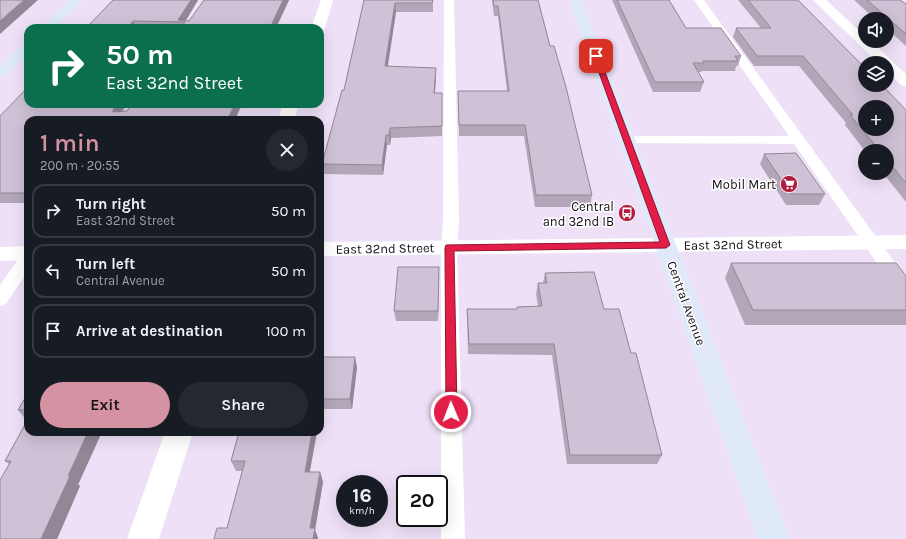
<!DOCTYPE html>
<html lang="en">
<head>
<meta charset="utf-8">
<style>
  :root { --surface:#171b24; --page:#242831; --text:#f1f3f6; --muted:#9ea1a6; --line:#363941; --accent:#d492a3 }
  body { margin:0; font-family:Karla,sans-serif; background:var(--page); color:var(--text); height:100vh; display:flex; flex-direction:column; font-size:15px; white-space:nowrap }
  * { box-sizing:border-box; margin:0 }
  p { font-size:13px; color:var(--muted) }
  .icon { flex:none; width:22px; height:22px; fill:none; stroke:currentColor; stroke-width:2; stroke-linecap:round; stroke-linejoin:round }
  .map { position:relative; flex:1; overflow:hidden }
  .panel { position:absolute; left:24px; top:116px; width:300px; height:320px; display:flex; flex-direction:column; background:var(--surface); border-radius:12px; box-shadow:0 4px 16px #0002 }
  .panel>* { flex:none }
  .guide { position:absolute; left:24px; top:24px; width:300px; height:84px; border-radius:12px; box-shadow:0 4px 16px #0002; background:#0b6e4f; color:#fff; overflow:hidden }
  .fabs { position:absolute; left:858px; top:12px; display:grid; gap:8px }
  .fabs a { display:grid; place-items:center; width:36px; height:36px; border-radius:50%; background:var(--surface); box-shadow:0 4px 16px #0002; font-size:20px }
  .speed { position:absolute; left:336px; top:475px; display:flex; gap:8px; font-size:20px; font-weight:700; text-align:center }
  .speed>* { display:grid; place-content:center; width:52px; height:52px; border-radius:50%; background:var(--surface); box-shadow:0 4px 16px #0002; line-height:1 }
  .speed small { font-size:10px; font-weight:400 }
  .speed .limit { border:2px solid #111; border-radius:6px; background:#fff; color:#111 }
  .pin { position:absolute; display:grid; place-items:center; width:34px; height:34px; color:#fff; margin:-17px; border-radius:8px; box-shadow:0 2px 6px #0006 }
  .me { position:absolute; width:44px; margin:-22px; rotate:359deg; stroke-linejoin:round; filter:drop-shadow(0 0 3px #0008) }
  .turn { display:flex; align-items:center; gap:14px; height:84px; padding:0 16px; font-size:18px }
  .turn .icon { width:52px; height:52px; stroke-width:2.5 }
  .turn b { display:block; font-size:28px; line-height:34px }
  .round { display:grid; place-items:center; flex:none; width:42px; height:42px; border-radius:21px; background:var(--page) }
  .head { display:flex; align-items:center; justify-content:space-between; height:68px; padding:0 16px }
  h1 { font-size:24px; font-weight:600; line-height:30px; color:var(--accent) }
  .cta { display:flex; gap:8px; margin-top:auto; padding:8px 16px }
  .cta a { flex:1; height:46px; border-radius:24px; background:var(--accent); color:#111; font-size:16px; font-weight:600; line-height:46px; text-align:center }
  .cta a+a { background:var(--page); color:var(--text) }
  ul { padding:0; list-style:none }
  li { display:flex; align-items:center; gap:12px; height:54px; margin:0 8px 6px; padding:0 8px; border:2px solid var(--line); border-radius:12px }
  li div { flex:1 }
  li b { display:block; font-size:15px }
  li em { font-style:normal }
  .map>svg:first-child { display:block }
</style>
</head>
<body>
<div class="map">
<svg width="906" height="539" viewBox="0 0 906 539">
  <rect width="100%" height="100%" fill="#eee0f7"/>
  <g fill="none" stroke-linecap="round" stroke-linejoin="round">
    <g fill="#fff" fill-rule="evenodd">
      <polygon points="444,0 454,0 459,220 457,248 465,539 441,539 441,248 443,220"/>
      <polygon points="694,0 704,0 906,278 906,297 900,296 794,144 622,143 620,140 622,137 627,136 789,136"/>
      <polygon points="28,252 28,271 6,304 0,306 0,285 22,254"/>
    </g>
    <g fill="#fff" fill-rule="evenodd">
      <polygon points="321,0 333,0 325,28 320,32 320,28 311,28"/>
      <polygon points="813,0 826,0 865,36 865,41 871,41 906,74 906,87 901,85 887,72 887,63 878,63"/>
      <polygon points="283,104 299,104 294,120 278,120"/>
      <polygon points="906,235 906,249 320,256 320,242"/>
      <polygon points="28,246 28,260 0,261 0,247"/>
      <polygon points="165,432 193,432 159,539 127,539"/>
    </g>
    <g fill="#dfe9fa" fill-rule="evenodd">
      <polygon points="70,0 83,0 56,28 41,28"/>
      <polygon points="569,0 581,0 790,539 758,539"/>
      <polygon points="28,43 28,55 5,77 0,79 0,66 23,44"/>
    </g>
  </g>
  <g fill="#b2a6b8">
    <polygon points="198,0 185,21 189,21 289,0 276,28 86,28"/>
    <polygon points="364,0 433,0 433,12 396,12 388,66 436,77 435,93 442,93 442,136 391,138 390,145 387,145 383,175 324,174 322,164 344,90"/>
    <polygon points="492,0 538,0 550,46 592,195 590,207 535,207 524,136 459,136 458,91 507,91 498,16 494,16"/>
    <polygon points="612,0 669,0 686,28 741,56 738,66 736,66 735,71 702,71 701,72 698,72 704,82 700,92 653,92"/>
    <polygon points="738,0 798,0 906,110 906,202 883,173 887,173 887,151 865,151 845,125 846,123 799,66 754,66 733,37 736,28 761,28"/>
    <polygon points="854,0 900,0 906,4 906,46 887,29 887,19 875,19"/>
    <polygon points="28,104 127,104 122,111 242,104 28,120 28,203 0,203 0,116"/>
    <polygon points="764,154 825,194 819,205 786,205 760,164"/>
    <polygon points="731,263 906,276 906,325 745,325 725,278"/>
    <polygon points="439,267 438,321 396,321 394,311"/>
    <polygon points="545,273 604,309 662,455 657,464 567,464 552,355 468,354 467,309 517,309 517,307 538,306 536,294 538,283 543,283"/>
    <polygon points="320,357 357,367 352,409 321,409 320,415"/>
    <polygon points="28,393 28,432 80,486 57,539 0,539 9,464 5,461 27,421 18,410"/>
    <polygon points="239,432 310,472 320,472 323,482 315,530 318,538 227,528 242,471 236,471 231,461"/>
  </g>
  <g fill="#918796">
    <polygon points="24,0 38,0 0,34 0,21"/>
    <polygon points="191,0 198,0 185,22 178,20"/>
    <polygon points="283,0 289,0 276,28 270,28"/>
    <polygon points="395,3 396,12 386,76 385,66"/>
    <polygon points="133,21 136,28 131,28 130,25"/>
    <polygon points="436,68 436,77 434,102 434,93"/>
    <polygon points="117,104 127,104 117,119 113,112 113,110"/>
    <polygon points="235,104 242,104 235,120 227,120"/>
    <polygon points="390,128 391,138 390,145 389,135"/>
    <polygon points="386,135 387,145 383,175 382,165"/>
    <polygon points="439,267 439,278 438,321 438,311"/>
    <polygon points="355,357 357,367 352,409 350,399"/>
    <polygon points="88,432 102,432 78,485 80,486 57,539 41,539 68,476"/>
    <polygon points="312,432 317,432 308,482 305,472"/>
    <polygon points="320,472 323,482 315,530 318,538 318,539 313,539 310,528"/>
  </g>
  <g fill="#cfc1d6" stroke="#918796" fill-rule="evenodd">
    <polygon points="0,0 24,0 0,21"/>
    <polygon points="113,0 191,0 178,20 189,21 204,0 283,0 270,28 181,28 185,22 133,21 130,25 127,25 124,28 86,28"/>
    <polygon points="364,0 433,0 432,3 395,3 385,66 436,68 434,93 442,93 442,126 390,128 389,135 386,135 382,165 322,164 342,90 344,90"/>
    <polygon points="493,0 538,0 550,46 554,46 566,87 592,195 536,195 525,125 459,125 458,91 509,91 498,6 494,6"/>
    <polygon points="617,0 669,0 686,28 721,28 741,56 735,56 738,61 703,61 704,63 693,63 704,82 655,82"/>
    <path d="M748 0H798L865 68V85H882L906 110V183L887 160V151H880L850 115H853L803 56H757L736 28H771ZM865 107H887V129H865Z"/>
    <polygon points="867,0 900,0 906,4 906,34"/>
    <polygon points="28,87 28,104 117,104 113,110 113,112 127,111 132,104 235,104 227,120 28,120 28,193 0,193 0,116"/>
    <polygon points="796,153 825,194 791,194 764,154"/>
    <polygon points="731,263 896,263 906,276 906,310 753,310"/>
    <polygon points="398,267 439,267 438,311 394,311"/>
    <polygon points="594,272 604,309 619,309 631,353 636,353 662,455 570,455 554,344 469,344 467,309 517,309 517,307 542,306 538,283 547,283 545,273"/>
    <polygon points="320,357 355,357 350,399 320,399"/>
    <polygon points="28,393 28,410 18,410"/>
    <polygon points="28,419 28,432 88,432 68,476 70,476 41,539 0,539 0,480 11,461 5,461"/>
    <polygon points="239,432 312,432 305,472 320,472 310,528 315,528 313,539 214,539 217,528 227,528 245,461 231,461"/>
  </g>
  <polygon fill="#e11d48" stroke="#92132f" points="596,54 599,56 670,245 666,248 454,251 457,412 455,416 451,417 447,416 446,412 445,248 446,245 660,242 593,56"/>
  <defs>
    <symbol id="supermarket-disc" viewBox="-11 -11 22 22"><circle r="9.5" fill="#b01c3e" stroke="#fff"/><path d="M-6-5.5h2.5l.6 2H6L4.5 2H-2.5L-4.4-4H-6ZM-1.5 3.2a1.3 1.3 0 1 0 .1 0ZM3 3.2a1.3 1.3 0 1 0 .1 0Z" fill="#fff"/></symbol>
    <symbol id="bus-disc" viewBox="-11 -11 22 22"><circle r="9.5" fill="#b01c3e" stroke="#fff"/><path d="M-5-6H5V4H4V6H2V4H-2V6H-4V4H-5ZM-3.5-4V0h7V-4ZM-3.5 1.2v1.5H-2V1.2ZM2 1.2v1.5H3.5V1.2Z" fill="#fff"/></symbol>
  </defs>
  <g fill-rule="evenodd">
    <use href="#supermarket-disc" x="779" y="174" width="20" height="20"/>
    <use href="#bus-disc" x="617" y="203" width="20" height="20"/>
  </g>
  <g text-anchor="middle" stroke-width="3" stroke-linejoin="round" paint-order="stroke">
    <g font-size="13" fill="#140f17" stroke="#fff" text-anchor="end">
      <text x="776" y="189">Mobil Mart</text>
      <text x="614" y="211">Central<tspan x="614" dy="15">and 32nd IB</tspan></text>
    </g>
    <g font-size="13" fill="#140f17" stroke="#fff">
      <text transform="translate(733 244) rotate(-1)" y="5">East 32nd Street</text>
      <text transform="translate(385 248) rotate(-1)" y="5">East 32nd Street</text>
      <text transform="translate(687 303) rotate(70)" y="5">Central Avenue</text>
    </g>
  </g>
</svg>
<div class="fabs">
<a><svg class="icon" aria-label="sound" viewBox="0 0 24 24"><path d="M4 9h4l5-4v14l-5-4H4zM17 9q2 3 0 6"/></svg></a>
<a><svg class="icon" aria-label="layers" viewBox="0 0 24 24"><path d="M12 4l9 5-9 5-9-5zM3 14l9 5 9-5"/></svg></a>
<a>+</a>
<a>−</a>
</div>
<div class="speed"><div>16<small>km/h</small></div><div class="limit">20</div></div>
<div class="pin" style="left:596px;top:56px;background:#d93025"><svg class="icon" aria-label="arrive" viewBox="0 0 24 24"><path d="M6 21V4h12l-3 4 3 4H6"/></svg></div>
<svg class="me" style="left:451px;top:412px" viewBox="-20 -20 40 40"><circle r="17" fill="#e11d48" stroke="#fff" stroke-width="3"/><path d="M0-11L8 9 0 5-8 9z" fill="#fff"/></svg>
<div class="guide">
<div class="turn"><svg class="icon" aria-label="right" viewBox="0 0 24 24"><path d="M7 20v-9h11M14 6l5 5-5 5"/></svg><div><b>50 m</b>East 32nd Street</div></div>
</div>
<section class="panel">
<div class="head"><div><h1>1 min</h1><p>200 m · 20:55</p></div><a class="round"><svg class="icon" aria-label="close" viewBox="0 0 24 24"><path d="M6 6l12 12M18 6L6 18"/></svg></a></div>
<ul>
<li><svg class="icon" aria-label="right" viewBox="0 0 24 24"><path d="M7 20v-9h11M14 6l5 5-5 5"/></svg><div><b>Turn right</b><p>East 32nd Street</p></div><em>50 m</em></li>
<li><svg class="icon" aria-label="left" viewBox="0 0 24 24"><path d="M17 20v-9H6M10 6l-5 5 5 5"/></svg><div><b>Turn left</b><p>Central Avenue</p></div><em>50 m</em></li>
<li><svg class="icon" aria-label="arrive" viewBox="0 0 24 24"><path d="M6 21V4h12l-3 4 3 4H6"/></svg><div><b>Arrive at destination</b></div><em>100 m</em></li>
</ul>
<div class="cta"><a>Exit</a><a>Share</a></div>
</section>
</div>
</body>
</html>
